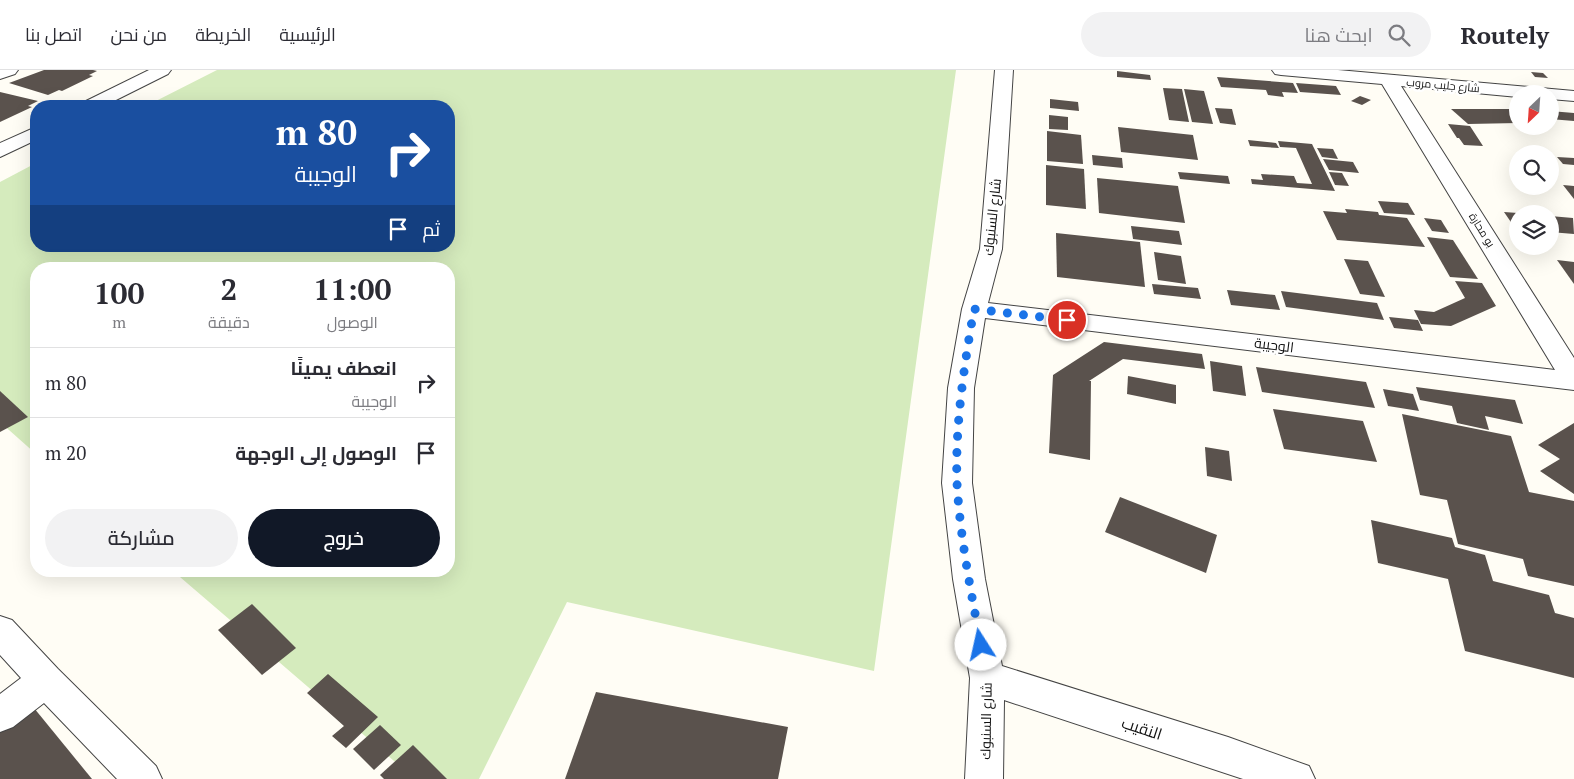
<!DOCTYPE html>
<html lang="ar">
<head>
<meta charset="utf-8">
<style>
  :root { --surface:#fff; --page:#f2f2f3; --text:#2b2b33; --muted:#7c7c81; --line:#e1e1e2; --accent:#111827 }
  body { margin:0; font-family:"PT Serif",Cairo,serif; background:var(--page); color:var(--text); direction:rtl; height:100vh; display:flex; flex-direction:column; font-size:19px; white-space:nowrap }
  * { box-sizing:border-box; margin:0 }
  p { font-size:16px; color:var(--muted) }
  .icon { flex:none; width:28px; height:28px; fill:none; stroke:currentColor; stroke-width:2; stroke-linecap:round; stroke-linejoin:round }
  .map { position:relative; flex:1; overflow:hidden; direction:ltr }
  .sheet { position:absolute; left:30px; top:192px; width:425px; height:315px; display:flex; flex-direction:column; background:var(--surface); border-radius:20px; box-shadow:0 5px 20px #0002; direction:rtl }
  .sheet>* { flex:none }
  .top-card { position:absolute; left:30px; top:30px; width:425px; height:152px; border-radius:20px; box-shadow:0 5px 20px #0002; direction:rtl; background:#1a4fa0; color:#fff; overflow:hidden }
  .needle { width:32px; rotate:205deg }
  .tools { position:absolute; left:1509px; top:15px; display:grid; gap:10px }
  .tools a { display:grid; place-items:center; width:50px; height:50px; border-radius:50%; background:var(--surface); box-shadow:0 5px 20px #0002; font-size:25px }
  .pin { position:absolute; display:grid; place-items:center; width:42px; height:42px; color:#fff; margin:-21px; border:2px solid #fff; border-radius:50%; box-shadow:0 1px 5px #0007 }
  .me { position:absolute; width:55px; margin:-28px; rotate:350deg; stroke-linejoin:round; filter:drop-shadow(0 0 4px #0008) }
  .turn { display:flex; align-items:center; gap:18px; height:105px; padding:0 15px; font-size:22px }
  .turn .icon { width:65px; height:65px; stroke-width:2.5 }
  .turn b { display:block; font-size:35px; line-height:42px }
  .then { display:flex; align-items:center; height:48px; padding:0 15px; background:#0003; gap:10px; font-size:19px }
  .eta { display:flex; justify-content:space-evenly; align-items:center; height:85px; text-align:center }
  .eta b { font-size:30px; font-weight:600; line-height:35px }
  .button { display:flex; gap:10px; margin-top:auto; padding:10px 15px }
  .button a { flex:1; height:58px; border-radius:30px; background:var(--accent); color:#fff; font-size:20px; font-weight:600; line-height:58px; text-align:center }
  .button a+a { background:var(--page); color:var(--text) }
  ul { padding:0; list-style:none }
  li { display:flex; align-items:center; gap:15px; height:70px; padding:0 15px; border-top:1px solid var(--line) }
  li div { flex:1 }
  li b { display:block; font-size:19px }
  li em { font-style:normal }
  header { display:flex; align-items:center; gap:30px; box-sizing:border-box; height:70px; padding:0 25px; background:var(--surface); border-bottom:1px solid var(--line) }
  header strong { font-size:24px }
  nav { display:flex; gap:28px; margin-inline-start:auto; font-size:18px }
  .search { width:350px; height:45px; background:var(--page); display:flex; align-items:center; gap:12px; box-sizing:border-box; padding:0 18px; border-radius:28px; color:var(--muted); font-size:19px }
  .map>svg:first-child { display:block }
</style>
</head>
<body>
<header>
<strong>Routely</strong>
<div class="search"><svg class="icon" aria-label="search" viewBox="0 0 24 24"><circle cx="10" cy="10" r="6"/><path d="M15 15l6 6"/></svg>ابحث هنا</div>
<nav><a>الرئيسية</a><a>الخريطة</a><a>من نحن</a><a>اتصل بنا</a></nav>
</header>
<div class="map">
<svg width="1574" height="709" viewBox="0 0 1574 709">
  <rect width="100%" height="100%" fill="#fffdf5"/>
  <polygon fill="#d5ebbd" points="217,0 956,0 874,601 567,532 479,709 415,709 173,501 449,501 449,199 36,199 36,384 0,352 0,112 36,93 36,176 449,176 449,36 146,36"/>
  <g fill="#5a524d">
    <polygon points="44,0 93,0 97,1 89,5 93,6 62,21 59,20 48,25 9,13"/>
    <polygon points="1117,1 1150,5 1151,10 1117,7"/>
    <polygon points="1531,2 1543,3 1548,8 1535,7"/>
    <polygon points="1217,7 1293,13 1298,23 1282,22 1284,27 1268,25 1266,20 1221,17"/>
    <polygon points="1296,13 1336,16 1341,25 1300,22"/>
    <polygon points="1163,18 1182,19 1189,52 1169,50"/>
    <polygon points="1184,19 1204,21 1213,54 1192,52"/>
    <polygon points="0,22 38,31 28,36 32,37 0,52"/>
    <polygon points="1360,26 1371,30 1362,35 1351,31"/>
    <polygon points="1050,29 1078,32 1079,41 1050,38"/>
    <polygon points="1215,38 1232,39 1236,55 1220,53"/>
    <polygon points="1451,39 1518,39 1518,53 1468,54"/>
    <polygon points="1550,41 1574,43 1574,51 1550,49"/>
    <polygon points="1049,45 1068,47 1068,60 1049,59"/>
    <polygon points="1448,54 1470,56 1483,76 1464,75 1459,68 1457,68"/>
    <polygon points="1118,57 1193,65 1198,90 1121,82"/>
    <polygon points="1047,61 1081,65 1083,94 1047,91"/>
    <polygon points="1248,70 1276,73 1279,78 1250,76"/>
    <polygon points="1278,71 1312,74 1335,121 1252,114 1251,109 1263,110 1261,104 1294,106 1297,113 1312,114 1296,78 1280,77"/>
    <polygon points="1317,78 1333,79 1338,89 1322,87"/>
    <polygon points="1092,85 1122,88 1123,98 1093,95"/>
    <polygon points="1557,87 1574,88 1574,95 1563,94"/>
    <polygon points="1323,89 1353,92 1359,103 1329,100"/>
    <polygon points="1046,95 1084,99 1086,139 1046,135"/>
    <polygon points="1178,102 1228,106 1230,114 1180,109"/>
    <polygon points="1329,102 1342,103 1349,116 1335,115"/>
    <polygon points="1097,108 1178,116 1185,153 1099,143"/>
    <polygon points="1563,115 1574,116 1574,129"/>
    <polygon points="1378,131 1408,133 1415,145 1384,143"/>
    <polygon points="1345,139 1378,142 1379,145 1407,148 1425,177 1337,170 1323,141 1347,143"/>
    <polygon points="1504,142 1518,143 1518,159 1515,158"/>
    <polygon points="1550,146 1573,148 1574,164 1550,162"/>
    <polygon points="1424,148 1441,150 1449,163 1432,161"/>
    <polygon points="1131,156 1179,161 1182,175 1133,169"/>
    <polygon points="1056,163 1140,172 1145,217 1057,207"/>
    <polygon points="1427,167 1453,170 1478,209 1450,207"/>
    <polygon points="1154,182 1181,186 1186,214 1158,210"/>
    <polygon points="1344,189 1368,191 1385,227 1360,224"/>
    <polygon points="1557,190 1574,192 1574,214"/>
    <polygon points="1455,211 1482,213 1496,236 1451,256 1421,254 1414,240 1434,242 1465,228"/>
    <polygon points="1152,214 1198,218 1201,229 1154,224"/>
    <polygon points="1227,220 1275,225 1280,240 1231,235"/>
    <polygon points="1281,221 1377,233 1384,250 1286,237"/>
    <polygon points="1389,247 1418,250 1423,261 1394,258"/>
    <polygon points="1104,272 1202,284 1205,299 1123,289 1089,311 1091,311 1090,390 1049,383 1053,305"/>
    <polygon points="1210,291 1242,296 1246,326 1213,321"/>
    <polygon points="1256,297 1366,312 1375,338 1262,322"/>
    <polygon points="1128,306 1176,315 1176,334 1127,324"/>
    <polygon points="1416,317 1515,330 1523,354 1485,346 1489,360 1457,353 1452,336 1420,330"/>
    <polygon points="1383,319 1413,324 1419,341 1388,336"/>
    <polygon points="0,321 28,347 0,362"/>
    <polygon points="1273,339 1363,351 1377,392 1284,379"/>
    <polygon points="1402,344 1511,366 1529,422 1574,431 1574,516 1528,506 1523,489 1458,474 1447,430 1420,425"/>
    <polygon points="1574,353 1574,424 1540,401 1560,389 1538,375"/>
    <polygon points="1205,377 1229,381 1232,411 1207,406"/>
    <polygon points="1120,427 1217,465 1206,503 1105,462"/>
    <polygon points="1371,450 1452,468 1455,477 1485,485 1493,511 1549,525 1555,543 1574,548 1574,608 1465,581 1448,509 1378,493"/>
    <polygon points="252,534 296,578 262,605 218,560"/>
    <polygon points="328,604 378,647 346,678 332,666 344,656 307,623"/>
    <polygon points="596,622 788,657 778,709 565,709"/>
    <polygon points="34,638 92,709 0,709 0,662"/>
    <polygon points="380,655 401,675 374,700 353,679"/>
    <polygon points="413,675 447,709 384,709 380,705"/>
  </g>
  <g fill="none" stroke-linecap="round" stroke-linejoin="round">
    <defs>
      <g id="minor">
        <polygon points="0,0 18,0 15,4 0,9"/>
        <polygon points="149,0 171,0 168,4 104,36 81,36 84,32"/>
        <polygon points="995,0 1013,0 1002,179 988,233 1555,300 1382,14 1281,5 1275,4 1272,0 1338,0 1574,21 1574,31 1550,29 1550,24 1518,24 1518,27 1401,16 1574,288 1574,320 985,248 974,318 972,413 985,509 1002,596 1228,667 1309,696 1315,709 1243,709 1004,630 1003,709 965,709 970,608 953,509 942,413 948,318 962,239 980,179"/>
        <polygon points="36,57 36,70 0,87 0,73"/>
        <polygon points="0,546 12,550 58,599 156,696 162,709 117,709 44,633 13,657 0,662 0,624 21,608 0,585"/>
      </g>
    </defs>
    <use href="#minor" stroke="#444" stroke-width="2"/>
    <use href="#minor" fill="#fff" fill-rule="evenodd"/>
  </g>
  <g fill="none" stroke-linecap="round" stroke-linejoin="round">
    <path stroke="#1a73e8" stroke-width="9" stroke-dasharray="0 16.2" d="M981 575C971 522 960 467 957 413 955 355 964 297 974 239L1067 250"/>
  </g>
  <g text-anchor="middle" stroke-width="5" stroke-linejoin="round" paint-order="stroke">
    <g font-size="11" fill="#111" stroke="#fff">
      <text transform="translate(1443 15) rotate(5)" y="4">شارع جليب مروب</text>
      <text transform="translate(1482 160) rotate(58)" y="4">بو محارة</text>
    </g>
    <g font-size="14" fill="#111" stroke="#fff">
      <text transform="translate(992 147) rotate(-84)" y="5">شارع السنبوك</text>
      <text transform="translate(1274 275) rotate(7)" y="5">الوجيبة</text>
      <text transform="translate(986 651) rotate(-89)" y="5">شارع السنبوك</text>
    </g>
    <g font-size="16" fill="#111" stroke="#fff">
      <text transform="translate(1142 658) rotate(18)" y="6">النقيب</text>
    </g>
  </g>
</svg>
<div class="tools">
<a><svg class="needle" viewBox="-14 -14 28 28"><path d="M0-13l5 13h-10z" fill="#e53935"/><path d="M0 13l5-13h-10z" fill="#7c7c81"/></svg></a>
<a><svg class="icon" aria-label="search" viewBox="0 0 24 24"><circle cx="10" cy="10" r="6"/><path d="M15 15l6 6"/></svg></a>
<a><svg class="icon" aria-label="layers" viewBox="0 0 24 24"><path d="M12 4l9 5-9 5-9-5zM3 14l9 5 9-5"/></svg></a>
</div>
<div class="pin" style="left:1067px;top:250px;background:#d93025"><svg class="icon" aria-label="arrive" viewBox="0 0 24 24"><path d="M6 21V4h12l-3 4 3 4H6"/></svg></div>
<svg class="me" style="left:981px;top:575px" viewBox="-20 -20 40 40"><circle r="19" fill="#fff"/><path d="M0-13L10 11 0 6-10 11z" fill="#1a73e8"/></svg>
<div class="top-card">
<div class="turn"><svg class="icon" aria-label="right" viewBox="0 0 24 24"><path d="M7 20v-9h11M14 6l5 5-5 5"/></svg><div><b>80 m</b>الوجيبة</div></div>
<div class="then">ثم<svg class="icon" aria-label="arrive" viewBox="0 0 24 24"><path d="M6 21V4h12l-3 4 3 4H6"/></svg></div>
</div>
<section class="sheet">
<div class="eta">
<div><b>11:00</b><p>الوصول</p></div>
<div><b>2</b><p>دقيقة</p></div>
<div><b>100</b><p>m</p></div>
</div>
<ul>
<li><svg class="icon" aria-label="right" viewBox="0 0 24 24"><path d="M7 20v-9h11M14 6l5 5-5 5"/></svg><div><b>انعطف يمينًا</b><p>الوجيبة</p></div><em>80 m</em></li>
<li><svg class="icon" aria-label="arrive" viewBox="0 0 24 24"><path d="M6 21V4h12l-3 4 3 4H6"/></svg><div><b>الوصول إلى الوجهة</b></div><em>20 m</em></li>
</ul>
<div class="button"><a>خروج</a><a>مشاركة</a></div>
</section>
</div>
</body>
</html>
